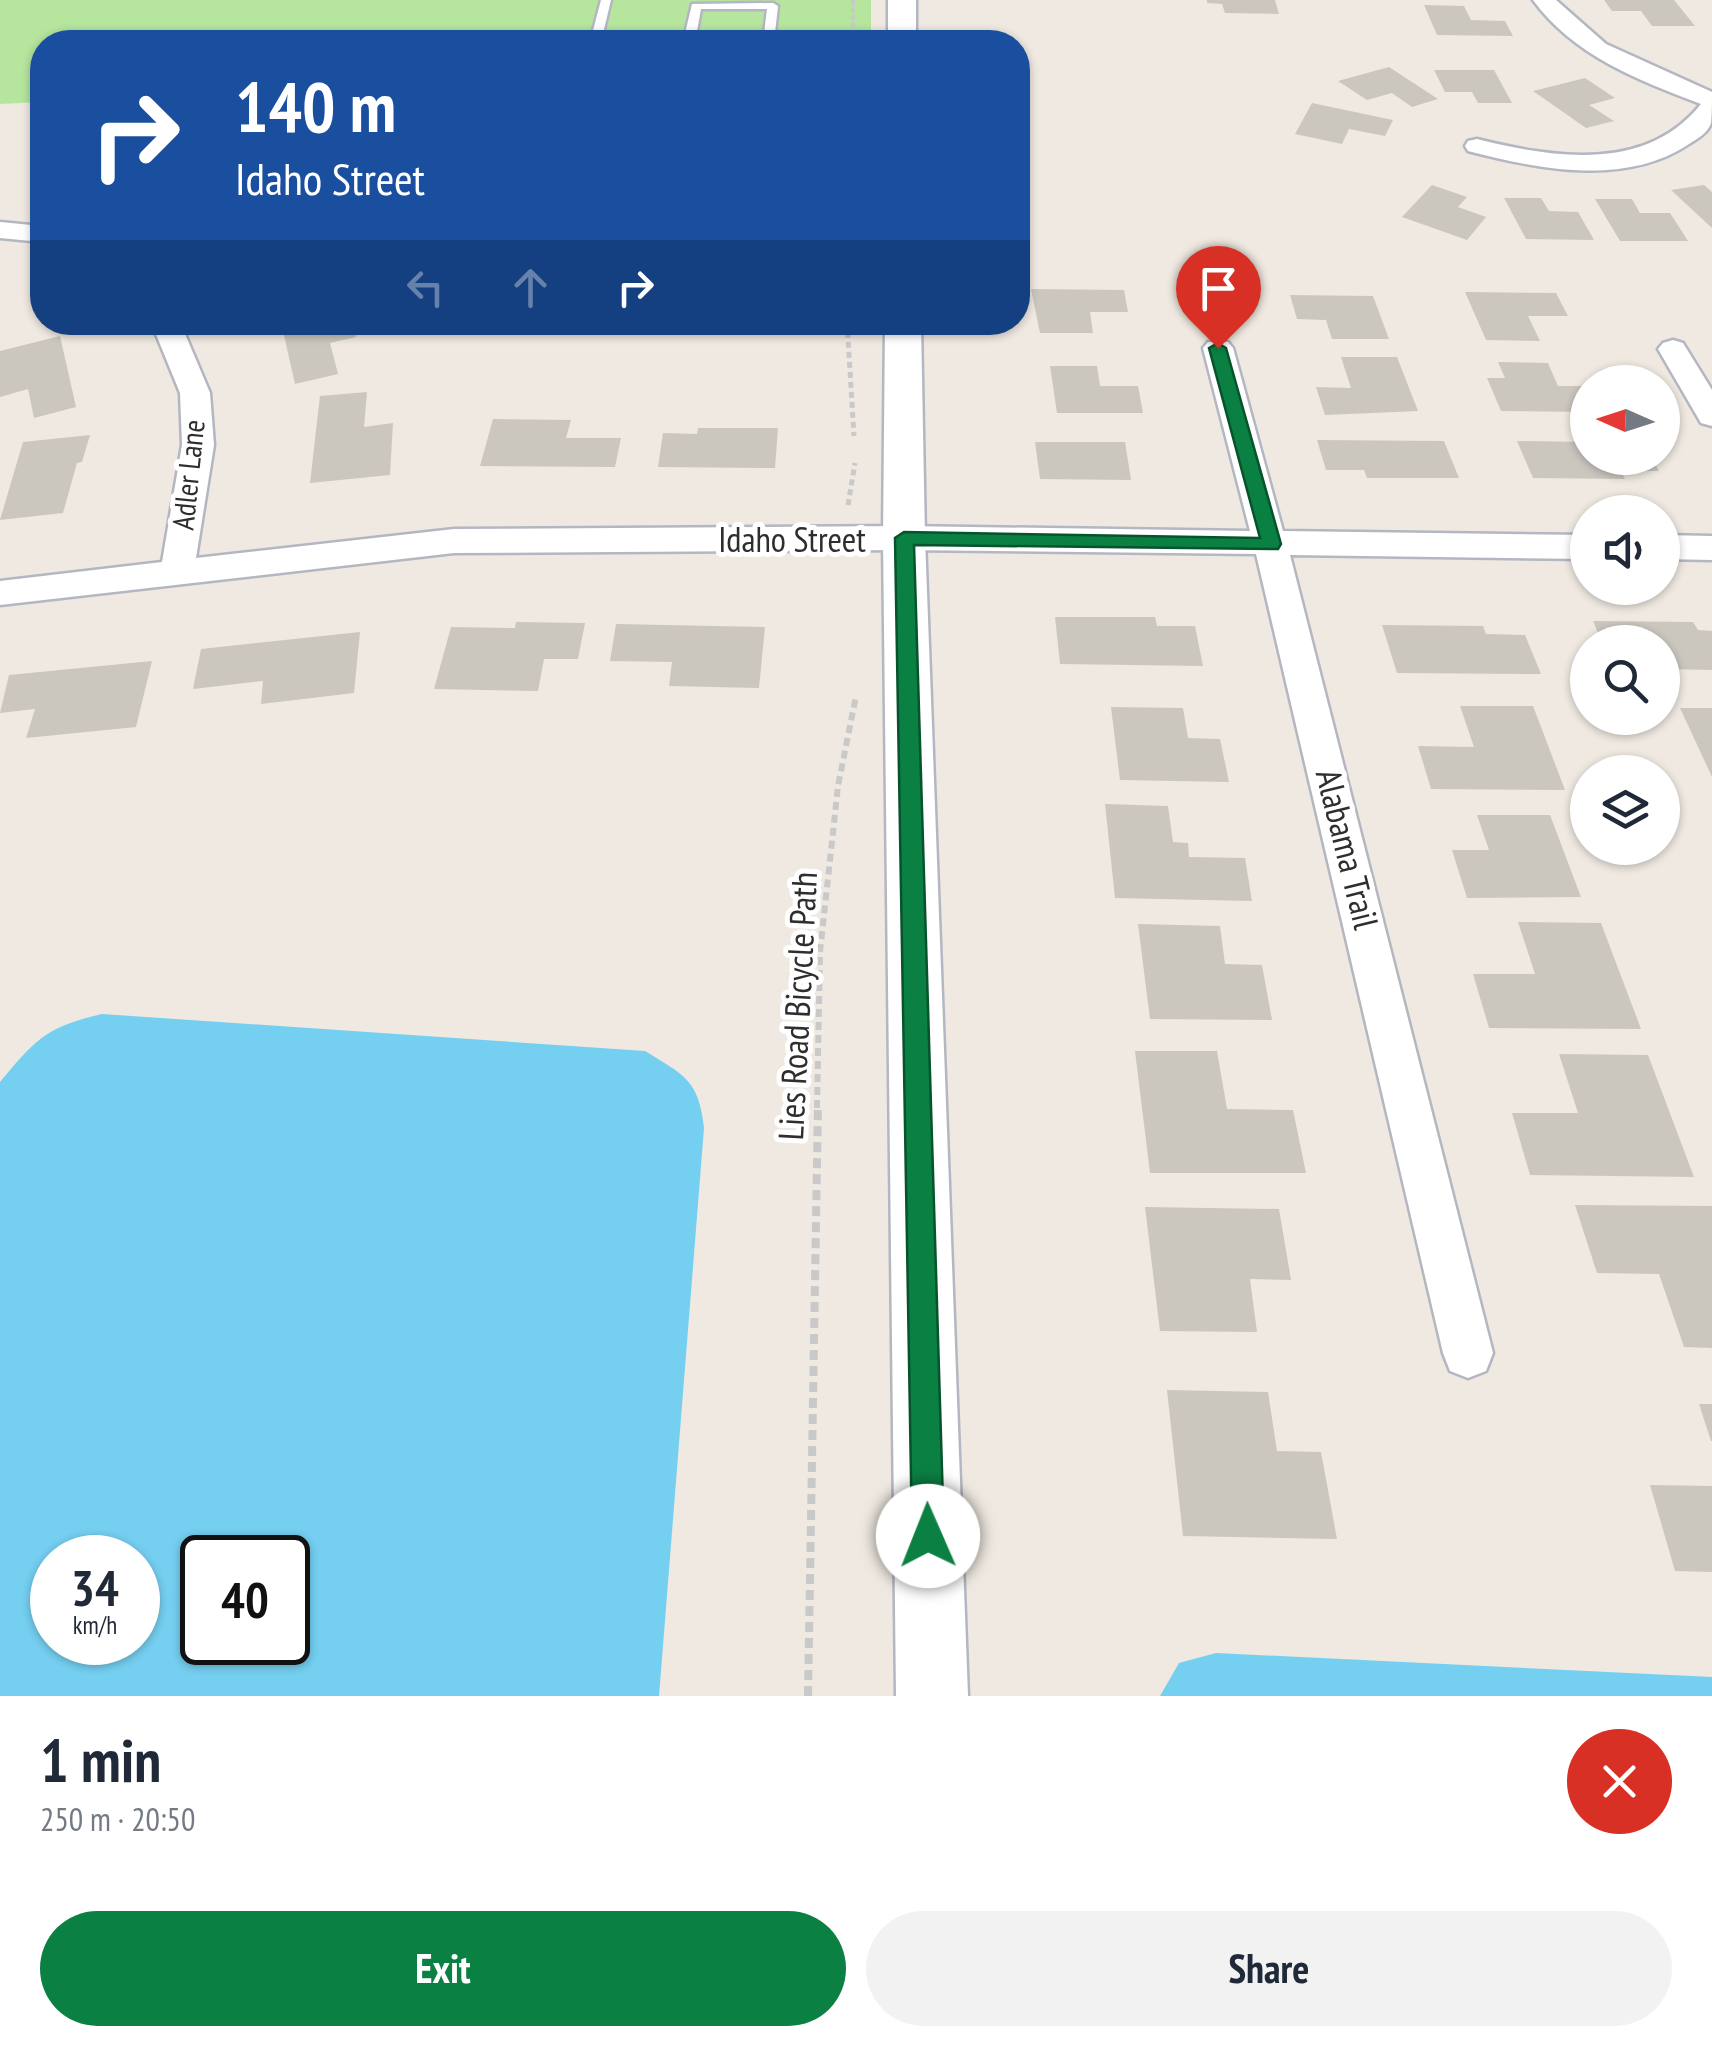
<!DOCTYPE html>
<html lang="en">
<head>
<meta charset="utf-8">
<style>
  :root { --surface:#fff; --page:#f2f2f3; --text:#1f2937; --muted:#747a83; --accent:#0b8043 }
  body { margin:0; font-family:"PT Sans Narrow",sans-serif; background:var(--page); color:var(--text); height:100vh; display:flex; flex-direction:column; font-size:38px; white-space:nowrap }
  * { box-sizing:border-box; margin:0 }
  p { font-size:32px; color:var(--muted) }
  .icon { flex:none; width:55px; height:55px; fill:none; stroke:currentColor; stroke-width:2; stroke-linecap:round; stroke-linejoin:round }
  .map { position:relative; height:1696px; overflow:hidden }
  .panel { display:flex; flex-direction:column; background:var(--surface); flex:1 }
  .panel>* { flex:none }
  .top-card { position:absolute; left:30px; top:30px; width:1000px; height:305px; border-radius:40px; box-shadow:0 2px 8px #0004; background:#1a4fa0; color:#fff; overflow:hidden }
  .needle { width:65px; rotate:273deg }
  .tools { position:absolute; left:1570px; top:365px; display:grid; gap:20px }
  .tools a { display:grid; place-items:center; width:110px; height:110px; border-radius:50%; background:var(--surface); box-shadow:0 2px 8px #0004; font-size:50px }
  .speed { position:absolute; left:30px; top:1535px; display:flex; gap:20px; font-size:50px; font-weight:700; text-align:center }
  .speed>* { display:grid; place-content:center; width:130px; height:130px; border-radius:50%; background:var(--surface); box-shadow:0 2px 8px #0004; line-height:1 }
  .speed small { font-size:25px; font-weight:400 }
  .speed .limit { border:5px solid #111; border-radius:15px; background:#fff; color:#111 }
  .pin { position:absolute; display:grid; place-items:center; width:85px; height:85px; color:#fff; margin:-102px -42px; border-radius:50% 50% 50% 0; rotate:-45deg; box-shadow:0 0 10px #0007 }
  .pin .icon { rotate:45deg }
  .me { position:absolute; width:110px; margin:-55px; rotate:359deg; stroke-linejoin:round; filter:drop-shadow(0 0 8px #0008) }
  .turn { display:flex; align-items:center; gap:35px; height:210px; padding:0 40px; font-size:45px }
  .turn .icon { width:130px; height:130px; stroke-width:2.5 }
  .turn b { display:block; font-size:70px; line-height:85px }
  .lanes { display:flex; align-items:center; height:95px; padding:0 40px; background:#0003; justify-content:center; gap:50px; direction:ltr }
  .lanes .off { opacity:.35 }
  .round { display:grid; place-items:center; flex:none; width:105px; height:105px; border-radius:52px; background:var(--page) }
  .summary { display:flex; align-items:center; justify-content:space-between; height:170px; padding:0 40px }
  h1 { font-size:60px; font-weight:800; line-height:75px }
  .primary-button { display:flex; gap:20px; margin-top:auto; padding:20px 40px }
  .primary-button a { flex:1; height:115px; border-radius:60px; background:var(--accent); color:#fff; font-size:40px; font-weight:800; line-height:115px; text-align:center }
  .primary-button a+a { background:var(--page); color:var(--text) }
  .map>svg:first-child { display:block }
</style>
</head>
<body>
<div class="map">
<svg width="1712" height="1696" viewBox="0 0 1712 1696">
  <rect width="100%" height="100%" fill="#efe9e1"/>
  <polygon fill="#b6e59e" points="0,0 871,0 871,42 42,42 42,102 0,104"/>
  <g fill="#75cff0" fill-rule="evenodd">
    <path d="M102 1014 645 1051C684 1075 699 1080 704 1128L659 1696H0V1082C36 1039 46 1027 102 1014ZM52 1558H138V1642H52ZM202 1558H288V1642H202Z"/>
    <polygon points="1216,1653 1712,1677 1712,1696 1160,1696 1179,1663"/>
  </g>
  <g fill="#cbc7bf">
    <polygon points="1207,0 1275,0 1279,14 1225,13 1222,4 1207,3"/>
    <polygon points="1604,0 1674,0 1695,26 1652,26 1641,11 1612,11"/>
    <polygon points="1424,5 1464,6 1471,20 1505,21 1513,36 1437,35"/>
    <polygon points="1389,67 1438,99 1412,107 1392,93 1367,100 1338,81"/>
    <polygon points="1434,70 1494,70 1512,103 1478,103 1472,92 1445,92"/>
    <polygon points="1585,78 1615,98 1589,105 1614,121 1586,128 1533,91"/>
    <polygon points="1312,103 1393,120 1385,136 1349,129 1342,144 1295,134"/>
    <polygon points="1432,185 1467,197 1458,207 1486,217 1467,240 1402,217"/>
    <polygon points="1704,185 1712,192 1712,228 1671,190"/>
    <polygon points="1504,198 1541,198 1549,211 1578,212 1594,240 1526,239"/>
    <polygon points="1595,199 1632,199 1640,213 1670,213 1688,241 1620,241"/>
    <polygon points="1031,289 1124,290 1128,312 1090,312 1093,333 1040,333"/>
    <polygon points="1465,292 1556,293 1568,316 1528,316 1540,341 1486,340"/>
    <polygon points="1290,295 1373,296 1389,339 1332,339 1326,320 1297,319"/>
    <polygon points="281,322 352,322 356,337 330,343 338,374 295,384"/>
    <polygon points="60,336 76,407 34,418 28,389 0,397 0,351"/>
    <polygon points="1341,357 1397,357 1418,411 1325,415 1316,387 1351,388"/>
    <polygon points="1498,362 1548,363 1558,386 1588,386 1588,412 1501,411 1487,378 1505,378"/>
    <polygon points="1050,366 1097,366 1100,386 1138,386 1143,413 1057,413"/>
    <polygon points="367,392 364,427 393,423 390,475 310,483 320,396"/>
    <polygon points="493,419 571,420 566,438 621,438 615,467 480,466"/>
    <polygon points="698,428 778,428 775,468 658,467 663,433 697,434"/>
    <polygon points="90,435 82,462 77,463 63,513 0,520 23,442"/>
    <polygon points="1317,440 1444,441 1459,478 1367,478 1364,470 1326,470"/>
    <polygon points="1517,441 1588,442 1588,458 1652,458 1659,471 1621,471 1625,479 1533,478"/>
    <polygon points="1035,442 1125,442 1131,480 1040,479"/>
    <polygon points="1055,617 1155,617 1157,626 1195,626 1203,666 1060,664"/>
    <polygon points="1593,621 1693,622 1698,630 1712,631 1712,670 1662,669 1662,642 1602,642"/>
    <polygon points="516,622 585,623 578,659 544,659 538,691 434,689 451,627 515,628"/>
    <polygon points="616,624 765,627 759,688 669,686 672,662 610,661"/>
    <polygon points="1382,625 1483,626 1486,634 1525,635 1541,674 1397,673"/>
    <polygon points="360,632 354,693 261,704 263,681 193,689 201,649"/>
    <polygon points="152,661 136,727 26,738 35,709 0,713 9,675"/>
    <polygon points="1460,706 1533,706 1565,790 1431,789 1418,746 1474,747"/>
    <polygon points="1111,707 1183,708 1188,738 1220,739 1229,782 1120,780"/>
    <polygon points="1680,708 1712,708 1712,777"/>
    <polygon points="1105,804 1168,806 1173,842 1188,843 1189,857 1245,858 1252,901 1115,898"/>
    <polygon points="1477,815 1550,815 1581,897 1467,898 1452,850 1489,850"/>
    <polygon points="1518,922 1601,923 1641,1029 1489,1028 1473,974 1535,974"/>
    <polygon points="1138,924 1220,926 1225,964 1262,965 1272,1020 1150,1019"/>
    <polygon points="1135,1051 1217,1051 1227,1109 1293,1110 1306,1173 1150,1173"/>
    <polygon points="1559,1054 1648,1055 1694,1177 1530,1175 1512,1113 1578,1113"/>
    <polygon points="1575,1205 1712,1206 1712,1348 1684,1347 1659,1274 1597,1273"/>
    <polygon points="1145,1207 1279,1209 1291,1280 1250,1279 1257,1332 1160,1331"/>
    <polygon points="1167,1390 1268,1392 1277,1451 1321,1452 1337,1539 1183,1536"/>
    <polygon points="1699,1404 1712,1404 1712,1441 1711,1441"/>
    <polygon points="1650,1485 1712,1486 1712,1572 1675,1571"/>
  </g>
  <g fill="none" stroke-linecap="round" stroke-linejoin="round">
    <defs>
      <g id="service">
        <polygon points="601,0 611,0 601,42 590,42"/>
        <polygon points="773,3 778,6 774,42 763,42 767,9 701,9 695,42 683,42 692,4"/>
      </g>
      <g id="minor">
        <path d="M1533 0H1556L1606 44 1712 92C1712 101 1712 115 1711 123 1708 133 1697 139 1689 144 1625 187 1537 169 1468 151L1465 146 1468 141 1477 139C1554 158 1646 173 1701 104 1638 80 1574 56 1533 0Z"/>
        <polygon points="0,222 42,226 42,242 0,238"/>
        <polygon points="151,322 180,322 210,393 214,445 196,558 454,529 904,526 1250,531 1203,348 1208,342 1228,342 1233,348 1283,531 1588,535 1588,559 1290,555 1493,1353 1486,1371 1468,1378 1450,1371 1443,1353 1256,554 904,550 454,553 0,605 0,581 162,562 182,445 180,393"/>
        <polygon points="1673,340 1683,343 1712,390 1712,426 1701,423 1658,349 1663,343"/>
        <polygon points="1662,535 1712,536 1712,560 1662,559"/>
      </g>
      <g id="tertiary">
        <rect x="888" y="0" width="28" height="42"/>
        <polygon points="885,322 921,322 925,538 968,1696 896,1696 883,538"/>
      </g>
    </defs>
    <use href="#service" stroke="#b4b7c1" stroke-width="5"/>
    <use href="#minor" stroke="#b4b7c1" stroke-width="5"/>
    <use href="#tertiary" stroke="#b4b7c1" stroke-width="5"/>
    <polyline stroke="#c9c9c9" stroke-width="4" stroke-dasharray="5 2.5" stroke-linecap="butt" points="853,0 853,42"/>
    <g stroke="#c9c9c9" stroke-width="5" stroke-dasharray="6 4" stroke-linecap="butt">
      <polyline points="847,322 854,436"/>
      <polyline points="848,505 855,463"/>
    </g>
    <polyline stroke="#c9c9c9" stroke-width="6" stroke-dasharray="8 5" stroke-linecap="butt" points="817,1108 820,952 838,786 856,696"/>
    <polyline stroke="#c9c9c9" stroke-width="8" stroke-dasharray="10 6" stroke-linecap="butt" points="808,1696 818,1105"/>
    <use href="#service" fill="#fff" fill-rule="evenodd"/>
    <use href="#minor" fill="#fff" fill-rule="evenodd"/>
    <use href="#tertiary" fill="#fff" fill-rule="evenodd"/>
  </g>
  <polygon fill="#0b8043" stroke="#07532c" stroke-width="2.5" points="1218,343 1226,348 1281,544 1278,549 914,545 944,1536 939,1547 928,1552 917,1547 912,1536 895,538 904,532 1260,538 1209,348"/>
  <g text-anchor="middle" stroke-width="10" stroke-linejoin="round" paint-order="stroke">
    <g font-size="30" fill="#2e2e2e" stroke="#fff">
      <text transform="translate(189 475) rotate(-84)" y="10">Adler Lane</text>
    </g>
    <g font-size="35" fill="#2e2e2e" stroke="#fff">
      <text x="792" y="552">Idaho Street</text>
      <text transform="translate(1347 849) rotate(76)" y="12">Alabama Trail</text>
      <text transform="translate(798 1006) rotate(-87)" y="12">Lies Road Bicycle Path</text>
    </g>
  </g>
</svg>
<div class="tools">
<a><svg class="needle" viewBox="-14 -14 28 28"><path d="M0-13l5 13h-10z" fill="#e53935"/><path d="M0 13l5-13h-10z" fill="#747a83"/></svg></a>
<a><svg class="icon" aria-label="sound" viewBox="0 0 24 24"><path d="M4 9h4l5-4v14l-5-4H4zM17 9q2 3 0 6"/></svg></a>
<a><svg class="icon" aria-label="search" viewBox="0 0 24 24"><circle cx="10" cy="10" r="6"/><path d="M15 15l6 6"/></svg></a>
<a><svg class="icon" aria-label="layers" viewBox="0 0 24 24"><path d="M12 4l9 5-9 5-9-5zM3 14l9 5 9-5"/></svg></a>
</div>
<div class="speed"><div>34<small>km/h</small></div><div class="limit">40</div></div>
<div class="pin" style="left:1218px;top:348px;background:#d93025"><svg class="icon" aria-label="arrive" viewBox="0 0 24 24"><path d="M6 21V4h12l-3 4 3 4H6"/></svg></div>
<svg class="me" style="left:928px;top:1536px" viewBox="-20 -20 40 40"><circle r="19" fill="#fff"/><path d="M0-13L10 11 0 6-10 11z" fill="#0b8043"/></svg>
<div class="top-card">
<div class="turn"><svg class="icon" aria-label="right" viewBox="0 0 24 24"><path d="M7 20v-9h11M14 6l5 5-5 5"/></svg><div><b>140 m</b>Idaho Street</div></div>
<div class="lanes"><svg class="icon off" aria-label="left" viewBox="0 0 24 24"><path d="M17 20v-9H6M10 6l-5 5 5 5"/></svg><svg class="icon off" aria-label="ahead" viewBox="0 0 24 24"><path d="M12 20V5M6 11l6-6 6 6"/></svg><svg class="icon" aria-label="right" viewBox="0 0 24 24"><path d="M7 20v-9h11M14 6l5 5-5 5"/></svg></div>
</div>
</div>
<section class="panel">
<div class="summary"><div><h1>1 min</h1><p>250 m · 20:50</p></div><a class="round" style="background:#d93025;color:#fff"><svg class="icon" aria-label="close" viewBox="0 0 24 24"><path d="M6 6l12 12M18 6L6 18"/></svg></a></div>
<div class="primary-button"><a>Exit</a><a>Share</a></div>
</section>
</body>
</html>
